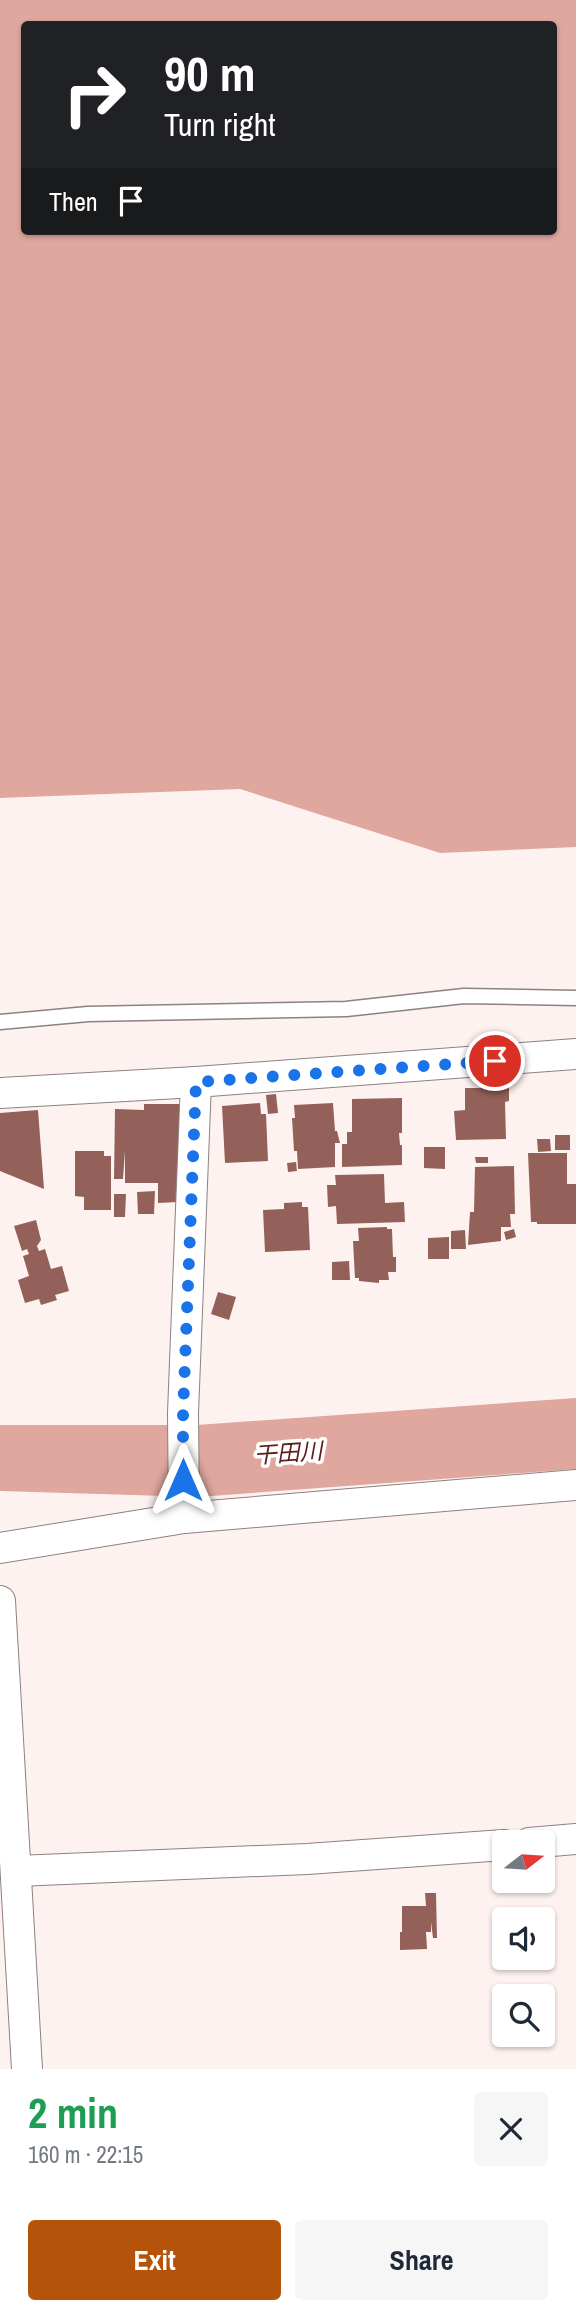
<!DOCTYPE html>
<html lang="en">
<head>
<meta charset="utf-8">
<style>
  :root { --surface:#fff; --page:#f6f6f7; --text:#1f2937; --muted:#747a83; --accent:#b45309 }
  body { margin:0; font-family:"Archivo Narrow","Noto Sans JP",sans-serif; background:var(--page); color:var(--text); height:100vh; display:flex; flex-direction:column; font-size:26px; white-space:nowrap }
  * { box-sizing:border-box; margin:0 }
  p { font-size:23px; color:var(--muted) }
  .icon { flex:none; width:38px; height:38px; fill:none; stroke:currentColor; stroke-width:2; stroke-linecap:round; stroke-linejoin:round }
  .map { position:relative; height:2069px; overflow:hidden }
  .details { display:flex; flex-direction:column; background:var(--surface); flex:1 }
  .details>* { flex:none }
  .banner { position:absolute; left:21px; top:21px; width:536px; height:214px; border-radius:7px; box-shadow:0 2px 5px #0004; background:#202124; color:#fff; overflow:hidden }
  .needle { width:46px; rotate:73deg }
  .controls { position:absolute; left:492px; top:1830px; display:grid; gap:14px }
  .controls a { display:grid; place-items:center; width:63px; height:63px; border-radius:7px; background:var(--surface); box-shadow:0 2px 5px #0004; font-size:35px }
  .pin { position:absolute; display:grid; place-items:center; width:60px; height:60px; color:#fff; margin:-30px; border:4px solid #fff; border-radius:50%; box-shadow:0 2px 7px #0007 }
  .me { position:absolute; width:77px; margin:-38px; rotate:0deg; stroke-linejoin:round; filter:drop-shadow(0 0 5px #0008) }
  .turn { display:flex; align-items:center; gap:24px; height:147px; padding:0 28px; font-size:32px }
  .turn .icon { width:91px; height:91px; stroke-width:2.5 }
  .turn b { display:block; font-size:49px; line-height:60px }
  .then { display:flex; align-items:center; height:66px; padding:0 28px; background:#0003; gap:14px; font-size:26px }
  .round { display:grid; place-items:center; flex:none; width:74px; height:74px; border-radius:7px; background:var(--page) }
  .head { display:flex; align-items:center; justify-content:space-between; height:119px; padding:0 28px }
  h1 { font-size:42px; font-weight:700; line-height:52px; color:#1e9e55 }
  .action { display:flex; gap:14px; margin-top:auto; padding:14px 28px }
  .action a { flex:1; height:80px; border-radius:7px; background:var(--accent); color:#fff; font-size:28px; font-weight:700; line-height:80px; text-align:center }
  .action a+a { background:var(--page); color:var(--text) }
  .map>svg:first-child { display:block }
</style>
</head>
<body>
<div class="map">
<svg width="576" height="2069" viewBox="0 0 576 2069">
  <rect width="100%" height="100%" fill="#fef2f0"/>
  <g fill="#dfa79e" fill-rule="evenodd">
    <path d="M0 0H576V847L440 853 240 789 0 798ZM24 24H553V231H24Z"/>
    <polygon points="576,1398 576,1469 198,1497 0,1491 0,1425 197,1425"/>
  </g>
  <g fill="#936159">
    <polygon points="465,1088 509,1088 509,1101 505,1102 506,1139 456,1140 454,1111 465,1110"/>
    <polygon points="276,1094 278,1113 268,1114 266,1095"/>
    <polygon points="402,1098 402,1133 399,1133 400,1145 402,1145 402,1165 342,1167 342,1144 347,1144 347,1132 352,1132 352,1099"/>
    <polygon points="260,1103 261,1114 266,1114 268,1161 225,1163 222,1106"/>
    <polygon points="333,1103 335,1131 337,1131 340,1143 335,1143 335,1167 298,1169 297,1151 294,1151 292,1118 295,1118 294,1105"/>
    <polygon points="144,1104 181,1104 178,1202 158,1203 158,1183 125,1183 125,1151 123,1179 114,1179 115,1109 144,1110"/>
    <polygon points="38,1110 44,1189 0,1171 0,1113"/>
    <rect x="555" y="1135" width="15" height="15"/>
    <polygon points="537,1139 550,1139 551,1151 538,1152"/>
    <polygon points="424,1147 445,1147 445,1169 424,1168"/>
    <polygon points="75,1151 104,1151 104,1156 111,1156 111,1210 84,1210 84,1197 75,1196"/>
    <polygon points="528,1153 567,1153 567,1184 576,1184 576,1224 537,1224 537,1222 531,1222"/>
    <polygon points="475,1157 488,1157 488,1163 476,1163"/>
    <polygon points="296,1162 297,1171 288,1172 287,1163"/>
    <polygon points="514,1166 515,1214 510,1214 511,1227 501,1227 501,1241 468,1245 470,1212 474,1212 475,1167"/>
    <polygon points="384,1174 385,1203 404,1202 405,1222 337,1224 336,1206 328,1207 327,1185 336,1185 335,1175"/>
    <polygon points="155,1191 154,1214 138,1214 137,1192"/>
    <polygon points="114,1194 126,1194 125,1217 114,1217"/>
    <polygon points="302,1202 302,1207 308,1207 310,1250 265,1252 263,1210 284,1209 284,1203"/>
    <polygon points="36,1220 41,1240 37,1246 39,1251 45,1249 51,1269 62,1266 69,1291 55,1295 57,1300 41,1305 39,1299 25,1303 18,1280 29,1276 23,1256 29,1254 27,1249 22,1251 14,1226"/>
    <polygon points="387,1227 387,1229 392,1229 393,1257 396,1257 396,1272 388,1272 389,1280 379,1280 379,1283 359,1281 359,1278 355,1278 353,1241 359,1241 358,1228"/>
    <polygon points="514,1229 516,1237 506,1240 504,1232"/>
    <polygon points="465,1230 466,1249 451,1249 451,1231"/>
    <polygon points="449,1237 449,1259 428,1259 428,1238"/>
    <polygon points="349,1261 350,1280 332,1280 332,1262"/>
    <polygon points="218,1292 236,1297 229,1320 211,1314"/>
    <polygon points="425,1893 436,1893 437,1938 433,1938 431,1922 431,1932 426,1932 427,1949 400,1950 400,1932 402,1932 402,1906 426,1906"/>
  </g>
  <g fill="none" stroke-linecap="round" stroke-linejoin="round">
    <defs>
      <polyline id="service" points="0,1022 88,1014 346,1009 464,996 576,998"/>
      <g id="minor">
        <polyline points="0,1093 196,1082 576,1054"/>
        <polyline points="184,1518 183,1413 196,1082"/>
        <polyline points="0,1548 184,1518 576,1485"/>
        <polyline points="0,1601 27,2069"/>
        <polyline points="529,1843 576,1839"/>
        <polyline points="17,1871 307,1859 504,1845"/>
      </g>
    </defs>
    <use href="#service" stroke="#8d8280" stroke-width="17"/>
    <use href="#minor" stroke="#8d8280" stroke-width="32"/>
    <use href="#service" stroke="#fff" stroke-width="14"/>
    <use href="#minor" stroke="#fff" stroke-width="30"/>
  </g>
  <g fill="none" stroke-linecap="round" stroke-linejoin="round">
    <polyline stroke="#1a73e8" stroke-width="12" stroke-dasharray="0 21.6" points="183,1480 183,1413 196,1082 495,1061"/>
  </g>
  <g text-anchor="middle" stroke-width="7" stroke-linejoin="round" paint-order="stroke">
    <g font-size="23" font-style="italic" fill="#5d1c14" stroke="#fff">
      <text transform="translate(288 1453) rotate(-4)" y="8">干田川</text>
    </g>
  </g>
</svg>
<div class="controls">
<a><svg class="needle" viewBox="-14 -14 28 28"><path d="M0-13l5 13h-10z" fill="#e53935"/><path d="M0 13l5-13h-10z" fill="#747a83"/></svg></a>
<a><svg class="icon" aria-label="sound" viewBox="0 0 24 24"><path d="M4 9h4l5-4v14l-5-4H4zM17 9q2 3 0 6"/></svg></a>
<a><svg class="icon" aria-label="search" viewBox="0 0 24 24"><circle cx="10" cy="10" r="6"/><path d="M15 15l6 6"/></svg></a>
</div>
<div class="pin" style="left:495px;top:1061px;background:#d93025"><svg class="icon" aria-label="arrive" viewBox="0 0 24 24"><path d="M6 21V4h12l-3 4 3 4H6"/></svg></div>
<svg class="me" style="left:183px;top:1480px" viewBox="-20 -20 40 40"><path d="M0-17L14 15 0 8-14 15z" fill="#1a73e8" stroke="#fff" stroke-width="4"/></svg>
<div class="banner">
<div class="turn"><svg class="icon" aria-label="right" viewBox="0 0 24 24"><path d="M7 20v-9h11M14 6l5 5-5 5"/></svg><div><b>90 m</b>Turn right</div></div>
<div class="then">Then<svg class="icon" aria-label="arrive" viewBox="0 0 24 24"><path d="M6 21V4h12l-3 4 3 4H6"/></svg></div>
</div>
</div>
<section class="details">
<div class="head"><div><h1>2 min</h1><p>160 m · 22:15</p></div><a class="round"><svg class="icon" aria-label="close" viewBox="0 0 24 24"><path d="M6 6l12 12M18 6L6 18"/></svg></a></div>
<div class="action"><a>Exit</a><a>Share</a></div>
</section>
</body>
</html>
